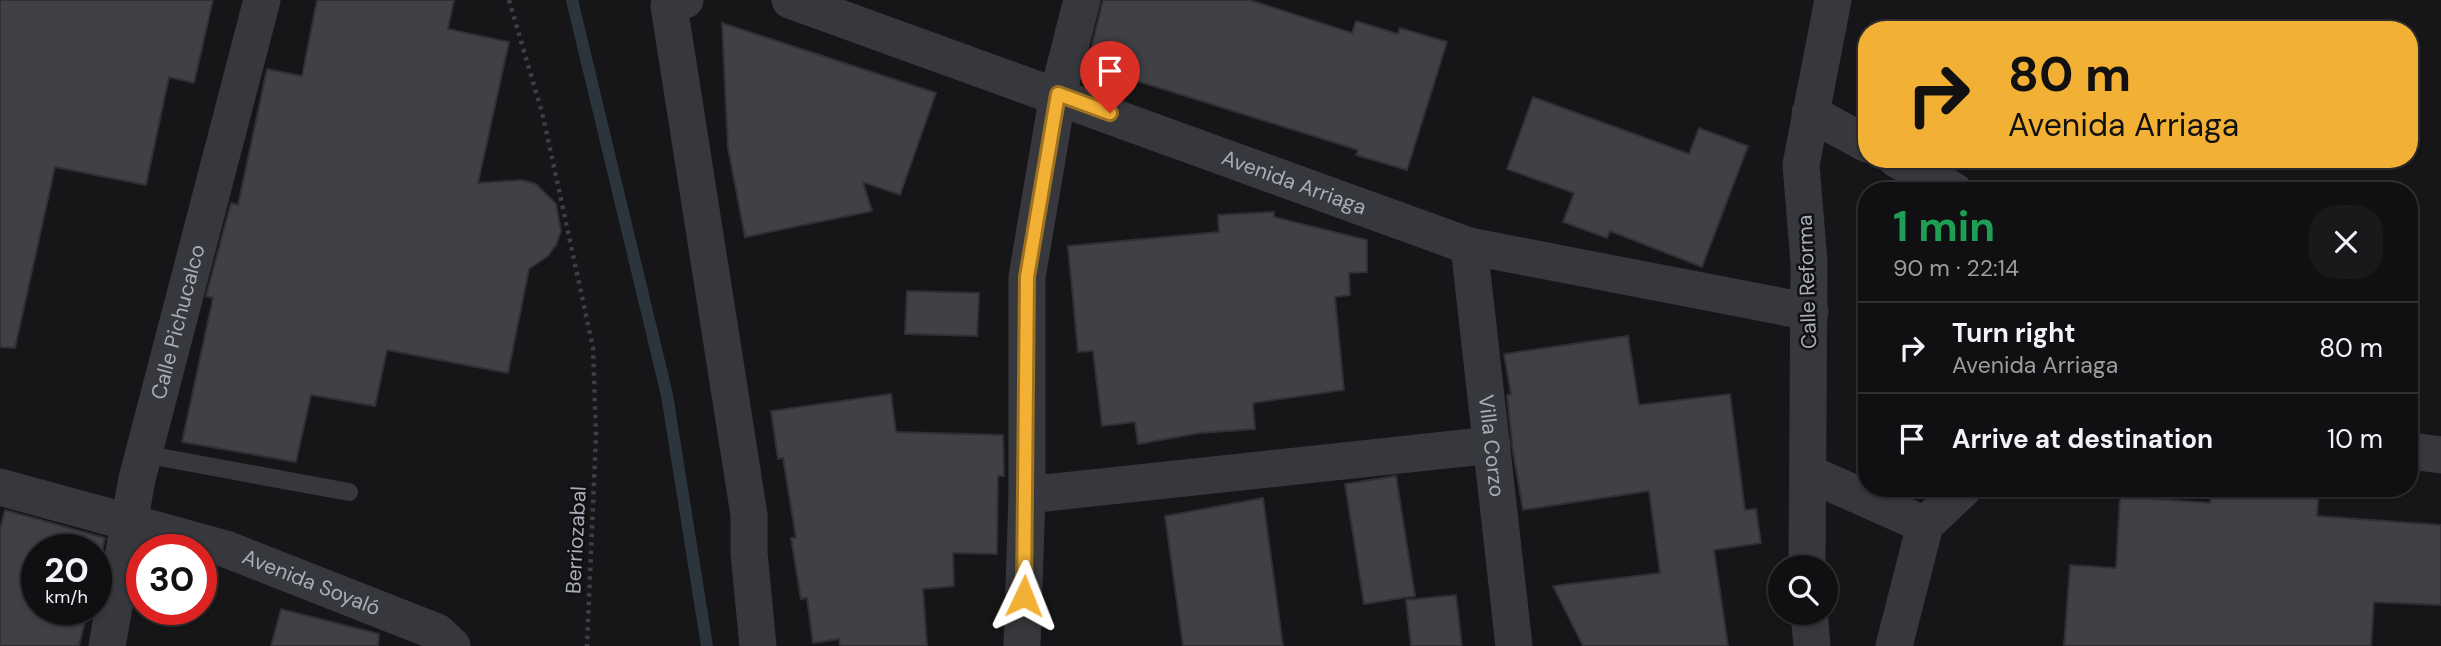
<!DOCTYPE html>
<html lang="en">
<head>
<meta charset="utf-8">
<style>
  :root { --surface:#101012; --page:#19191b; --text:#f1f3f6; --muted:#9c9d9f; --line:#303032 }
  body { margin:0; font-family:"DM Sans",sans-serif; background:var(--page); color:var(--text); height:100vh; display:flex; flex-direction:column; font-size:26px; white-space:nowrap }
  * { box-sizing:border-box; margin:0 }
  p { font-size:23px; color:var(--muted) }
  .icon { flex:none; width:38px; height:38px; fill:none; stroke:currentColor; stroke-width:2; stroke-linecap:round; stroke-linejoin:round }
  .map { position:relative; flex:1; overflow:hidden }
  .details { position:absolute; left:1858px; top:182px; width:560px; height:315px; display:flex; flex-direction:column; background:var(--surface); border-radius:28px; box-shadow:0 2px 5px #0004,0 0 0 2px var(--line) }
  .details>* { flex:none }
  .guide { position:absolute; left:1858px; top:21px; width:560px; height:147px; border-radius:28px; box-shadow:0 2px 5px #0004,0 0 0 2px var(--line); background:#f2b134; color:#111; overflow:hidden }
  .tools { position:absolute; left:1768px; top:555px; display:grid; gap:14px }
  .tools a { display:grid; place-items:center; width:70px; height:70px; border-radius:50%; background:var(--surface); box-shadow:0 2px 5px #0004,0 0 0 2px var(--line); font-size:35px }
  .speed { position:absolute; left:21px; top:534px; display:flex; gap:14px; font-size:35px; font-weight:700; text-align:center }
  .speed>* { display:grid; place-content:center; width:91px; height:91px; border-radius:50%; background:var(--surface); box-shadow:0 2px 5px #0004,0 0 0 2px var(--line); line-height:1 }
  .speed small { font-size:18px; font-weight:400 }
  .speed .limit { border:10px solid #d22; background:#fff; color:#111 }
  .pin { position:absolute; display:grid; place-items:center; width:60px; height:60px; color:#fff; margin:-72px -30px; border-radius:50% 50% 50% 0; rotate:-45deg; box-shadow:0 0 7px #0007 }
  .pin .icon { rotate:45deg }
  .me { position:absolute; width:77px; margin:-38px; rotate:2deg; stroke-linejoin:round; filter:drop-shadow(0 0 5px #0008) }
  .turn { display:flex; align-items:center; gap:24px; height:147px; padding:0 35px; font-size:32px }
  .turn .icon { width:91px; height:91px; stroke-width:2.5 }
  .turn b { display:block; font-size:49px; line-height:60px }
  .round { display:grid; place-items:center; flex:none; width:74px; height:74px; border-radius:28px; background:var(--page) }
  .headline { display:flex; align-items:center; justify-content:space-between; height:119px; padding:0 35px }
  h1 { font-size:42px; font-weight:700; line-height:52px; color:#1e9e55 }
  ul { padding:0; list-style:none }
  li { display:flex; align-items:center; gap:21px; height:91px; padding:0 35px; border-top:2px solid var(--line) }
  li div { flex:1 }
  li b { display:block; font-size:26px }
  li em { font-style:normal }
  .map>svg:first-child { display:block }
</style>
</head>
<body>
<div class="map">
<svg width="2441" height="646" viewBox="0 0 2441 646">
  <rect width="100%" height="100%" fill="#161618"/>
  <g fill="none" stroke-linecap="round" stroke-linejoin="round">
    <polyline stroke="#2c353c" stroke-width="12" points="572,0 667,395 707,646"/>
  </g>
  <g fill="#404145" stroke="#303034" stroke-width="2">
    <polygon points="0,0 213,0 194,83 169,77 146,185 55,167 15,348 0,347"/>
    <polygon points="317,0 454,0 448,29 509,42 478,183 522,180 536,184 556,204 561,231 556,245 548,256 529,269 508,373 387,350 375,406 311,395 296,462 182,442 213,298 206,296 231,203 238,205 267,69 302,76"/>
    <polygon points="1103,0 1250,0 1352,33 1356,21 1398,34 1400,28 1447,42 1407,170 1356,155 1358,150 1134,80 1132,88 1085,73"/>
    <polygon points="722,23 936,93 900,195 863,182 872,211 745,237 728,148"/>
    <polygon points="1533,97 1689,154 1699,128 1748,146 1702,267 1610,231 1607,238 1563,222 1574,193 1507,169"/>
    <polygon points="1274,212 1274,217 1367,240 1367,272 1349,273 1350,295 1335,297 1344,390 1253,403 1255,429 1200,433 1138,444 1135,422 1102,426 1093,351 1078,352 1068,246 1219,232 1218,215"/>
    <polygon points="907,291 979,293 977,336 905,334"/>
    <polygon points="1628,336 1639,405 1730,394 1745,510 1756,509 1761,543 1714,550 1728,646 1583,646 1553,586 1660,573 1649,491 1523,510 1513,452 1507,395 1511,394 1504,354"/>
    <polygon points="891,394 896,432 1003,435 1004,476 998,476 997,554 953,553 954,586 923,589 927,646 840,646 839,639 813,643 807,598 801,599 791,538 796,538 783,458 778,459 771,411"/>
    <polygon points="1396,476 1415,596 1364,604 1345,484"/>
    <polygon points="2211,488 2319,488 2317,516 2441,525 2441,605 2374,602 2371,646 2064,646 2070,565 2116,568 2120,496 2210,503"/>
    <polygon points="1263,498 1283,646 1183,646 1165,516"/>
    <polygon points="5,510 105,538 96,577 96,550 37,550 37,609 88,609 79,646 0,646 0,530"/>
    <polygon points="1456,595 1462,646 1411,646 1406,600"/>
    <polygon points="281,609 379,634 378,646 271,646"/>
  </g>
  <g fill="none" stroke-linecap="round" stroke-linejoin="round">
    <polyline stroke="#3d3f44" stroke-width="4.5" stroke-dasharray="3.5 5" stroke-linecap="butt" points="509,0 543,116 593,348 596,435 587,646"/>
    <polyline stroke="#37383d" stroke-width="18" points="143,454 349,492"/>
    <g stroke="#37383d" stroke-width="37">
      <polyline points="685,0 669,6 749,515 749,553 758,646"/>
      <path id="s1" d="M790 0 1469 246 1810 312"/>
      <polyline points="1082,0 1058,94 1027,277 1027,495 1492,445"/>
      <polyline points="1810,113 1867,144"/>
      <polyline points="1896,159 1954,191"/>
      <path id="s2" d="M1469 246 1514 646"/>
      <polyline points="2410,451 2441,455"/>
      <polyline points="1808,473 1925,525"/>
      <path id="s3" d="M0 487 226 549 437 632 452 646"/>
      <polyline points="1807,567 1809,262 1801,165 1833,0"/>
      <polyline points="1809,612 1812,646"/>
      <path id="s4" d="M107 646 137 479 262 0"/>
      <polyline points="1022,646 1027,495"/>
      <polyline points="1894,646 1925,525 1964,488"/>
    </g>
  </g>
  <g fill="none" stroke-linecap="round" stroke-linejoin="round">
    <defs>
      <polyline id="route" points="1024,596 1027,277 1058,94 1110,113"/>
    </defs>
    <use href="#route" stroke="#9d7322" stroke-width="18"/>
    <use href="#route" stroke="#f2b134" stroke-width="12"/>
  </g>
  <g text-anchor="middle" stroke-width="5" stroke-linejoin="round" paint-order="stroke">
    <g font-size="21" fill="#a8adb8" stroke="#111113">
      <text dy="7" stroke="none"><textPath href="#s1" startOffset="536">Avenida Arriaga</textPath></text>
      <text transform="translate(1807 282) rotate(-92)" y="7">Calle Reforma</text>
      <text dy="7" stroke="none"><textPath href="#s4" startOffset="332">Calle Pichucalco</textPath></text>
      <text dy="7" stroke="none"><textPath href="#s2" startOffset="201">Villa Corzo</textPath></text>
      <text transform="translate(576 540) rotate(-87)" y="7">Berriozabal</text>
      <text dy="7" stroke="none"><textPath href="#s3" startOffset="326">Avenida Soyaló</textPath></text>
    </g>
  </g>
</svg>
<div class="tools">
<a><svg class="icon" aria-label="search" viewBox="0 0 24 24"><circle cx="10" cy="10" r="6"/><path d="M15 15l6 6"/></svg></a>
</div>
<div class="speed"><div>20<small>km/h</small></div><div class="limit">30</div></div>
<div class="pin" style="left:1110px;top:113px;background:#d93025"><svg class="icon" aria-label="arrive" viewBox="0 0 24 24"><path d="M6 21V4h12l-3 4 3 4H6"/></svg></div>
<svg class="me" style="left:1024px;top:596px" viewBox="-20 -20 40 40"><path d="M0-17L14 15 0 8-14 15z" fill="#f2b134" stroke="#fff" stroke-width="4"/></svg>
<div class="guide">
<div class="turn"><svg class="icon" aria-label="right" viewBox="0 0 24 24"><path d="M7 20v-9h11M14 6l5 5-5 5"/></svg><div><b>80 m</b>Avenida Arriaga</div></div>
</div>
<section class="details">
<div class="headline"><div><h1>1 min</h1><p>90 m · 22:14</p></div><a class="round"><svg class="icon" aria-label="close" viewBox="0 0 24 24"><path d="M6 6l12 12M18 6L6 18"/></svg></a></div>
<ul>
<li><svg class="icon" aria-label="right" viewBox="0 0 24 24"><path d="M7 20v-9h11M14 6l5 5-5 5"/></svg><div><b>Turn right</b><p>Avenida Arriaga</p></div><em>80 m</em></li>
<li><svg class="icon" aria-label="arrive" viewBox="0 0 24 24"><path d="M6 21V4h12l-3 4 3 4H6"/></svg><div><b>Arrive at destination</b></div><em>10 m</em></li>
</ul>
</section>
</div>
</body>
</html>
